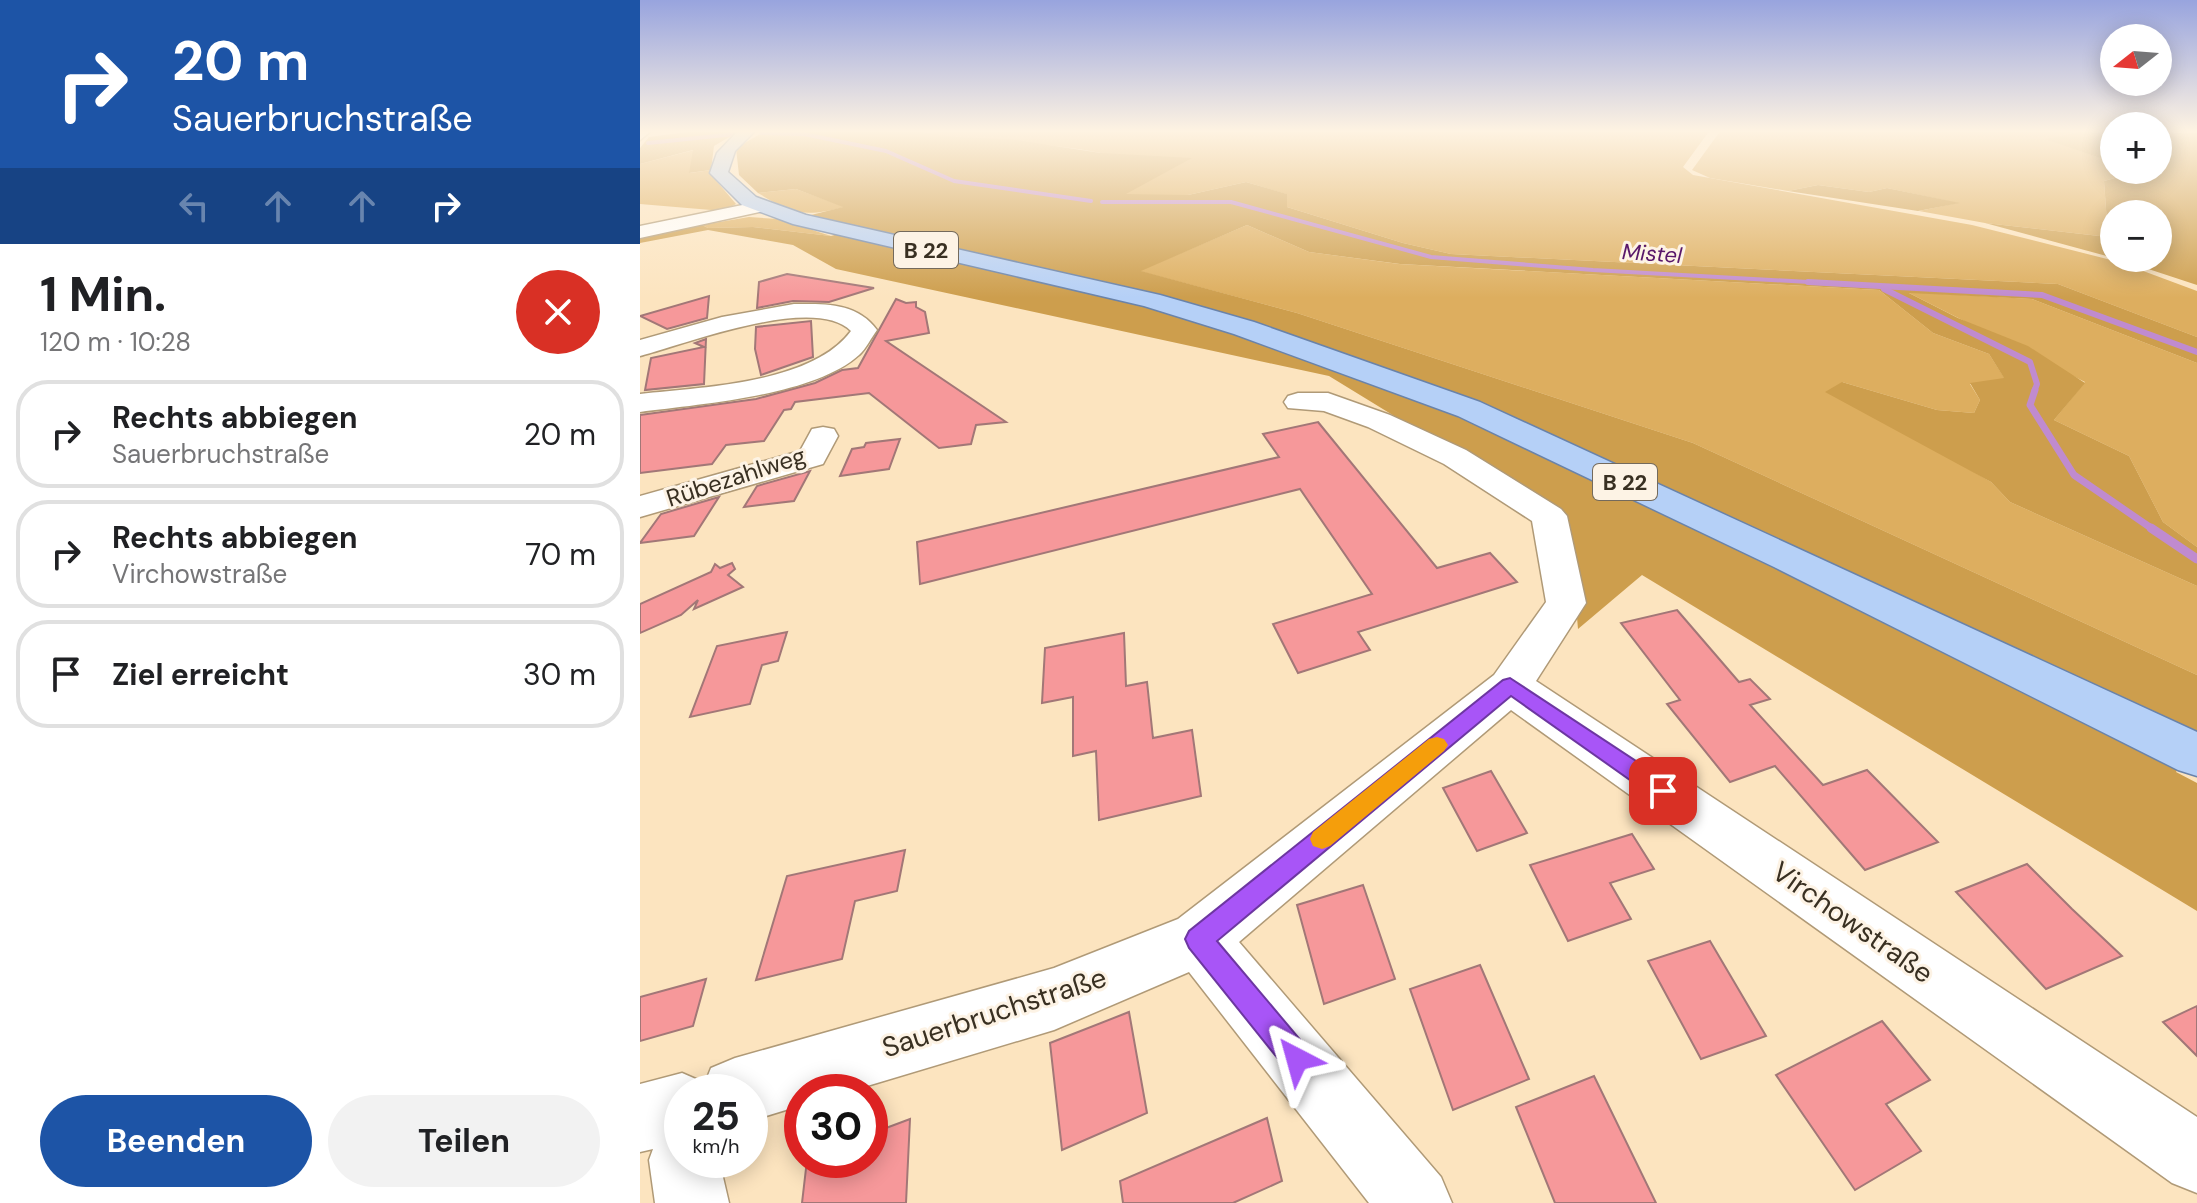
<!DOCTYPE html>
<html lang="de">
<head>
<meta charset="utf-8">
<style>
  :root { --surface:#fff; --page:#f2f2f2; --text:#202124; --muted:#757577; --line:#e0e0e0; --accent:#1d54a6 }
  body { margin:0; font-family:"DM Sans",sans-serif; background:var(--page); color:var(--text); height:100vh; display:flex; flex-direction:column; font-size:30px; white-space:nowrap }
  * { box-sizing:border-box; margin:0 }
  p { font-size:26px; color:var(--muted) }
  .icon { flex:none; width:44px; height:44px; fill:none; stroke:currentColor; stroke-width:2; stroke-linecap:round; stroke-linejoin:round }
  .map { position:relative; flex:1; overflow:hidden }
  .details { display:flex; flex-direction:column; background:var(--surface); width:640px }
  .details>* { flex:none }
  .banner { background:#1d54a6; color:#fff; overflow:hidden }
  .needle { width:52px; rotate:253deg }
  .controls { position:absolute; left:1460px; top:24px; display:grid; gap:16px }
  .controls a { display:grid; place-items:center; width:72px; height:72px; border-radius:50%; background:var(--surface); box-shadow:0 4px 20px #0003; font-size:40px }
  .speed { position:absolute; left:24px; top:1074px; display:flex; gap:16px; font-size:40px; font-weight:700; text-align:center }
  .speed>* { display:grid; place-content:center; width:104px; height:104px; border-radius:50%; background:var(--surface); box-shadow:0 4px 20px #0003; line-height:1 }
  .speed small { font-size:20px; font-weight:400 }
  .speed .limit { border:12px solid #d22; background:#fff; color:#111 }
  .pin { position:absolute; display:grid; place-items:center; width:68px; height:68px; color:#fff; margin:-34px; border-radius:16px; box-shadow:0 4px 12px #0006 }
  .me { position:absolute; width:88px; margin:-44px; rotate:321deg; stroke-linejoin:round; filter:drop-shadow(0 0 6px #0008) }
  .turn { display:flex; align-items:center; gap:28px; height:168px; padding:0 40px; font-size:36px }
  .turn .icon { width:104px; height:104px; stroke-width:2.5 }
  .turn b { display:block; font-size:56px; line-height:68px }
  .lanes { display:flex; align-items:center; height:76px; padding:0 40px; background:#0003; justify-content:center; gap:40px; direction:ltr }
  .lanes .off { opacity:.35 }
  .round { display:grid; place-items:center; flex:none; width:84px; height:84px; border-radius:42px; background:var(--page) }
  .head { display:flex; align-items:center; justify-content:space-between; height:136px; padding:0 40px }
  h1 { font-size:48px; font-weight:700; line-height:60px }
  .primary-button { display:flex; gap:16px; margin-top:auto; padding:16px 40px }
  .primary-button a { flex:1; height:92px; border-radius:48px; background:var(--accent); color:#fff; font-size:32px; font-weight:700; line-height:92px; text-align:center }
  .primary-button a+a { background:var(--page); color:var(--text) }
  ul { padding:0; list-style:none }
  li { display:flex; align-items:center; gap:24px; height:108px; margin:0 16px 12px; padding:0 24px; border:4px solid var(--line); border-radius:32px }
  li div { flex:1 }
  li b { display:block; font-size:30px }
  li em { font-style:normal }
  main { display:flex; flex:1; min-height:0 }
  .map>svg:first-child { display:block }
</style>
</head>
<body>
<main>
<section class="details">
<div class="banner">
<div class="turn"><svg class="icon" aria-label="right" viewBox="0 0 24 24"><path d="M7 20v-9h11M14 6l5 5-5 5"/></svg><div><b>20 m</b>Sauerbruchstraße</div></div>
<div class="lanes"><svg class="icon off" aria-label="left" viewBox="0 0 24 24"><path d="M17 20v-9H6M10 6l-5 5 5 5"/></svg><svg class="icon off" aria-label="ahead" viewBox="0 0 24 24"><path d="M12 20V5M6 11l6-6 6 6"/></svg><svg class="icon off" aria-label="ahead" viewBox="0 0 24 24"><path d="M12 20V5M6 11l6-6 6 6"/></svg><svg class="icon" aria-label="right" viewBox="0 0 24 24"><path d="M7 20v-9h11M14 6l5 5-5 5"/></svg></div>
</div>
<div class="head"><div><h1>1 Min.</h1><p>120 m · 10:28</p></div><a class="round" style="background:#d93025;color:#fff"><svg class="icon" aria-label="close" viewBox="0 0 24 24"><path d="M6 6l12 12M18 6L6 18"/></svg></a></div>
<ul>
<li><svg class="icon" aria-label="right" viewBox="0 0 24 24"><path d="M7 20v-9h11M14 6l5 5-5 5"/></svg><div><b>Rechts abbiegen</b><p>Sauerbruchstraße</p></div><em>20 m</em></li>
<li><svg class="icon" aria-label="right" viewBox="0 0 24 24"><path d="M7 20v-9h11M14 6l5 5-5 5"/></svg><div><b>Rechts abbiegen</b><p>Virchowstraße</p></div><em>70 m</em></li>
<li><svg class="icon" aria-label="arrive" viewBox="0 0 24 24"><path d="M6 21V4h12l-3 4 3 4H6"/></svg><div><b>Ziel erreicht</b></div><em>30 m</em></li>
</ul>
<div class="primary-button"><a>Beenden</a><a>Teilen</a></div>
</section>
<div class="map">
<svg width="1557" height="1203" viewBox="0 0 1557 1203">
  <rect width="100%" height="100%" fill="#fce4bf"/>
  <g fill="#ddae5f">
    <path d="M293 130H1070L1043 167 1053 175 1332 225 1479 262 1557 291V337L1418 284 811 254 763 243 647 207 646 194 606 182 548 195H485L461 153C404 142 347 142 290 133Z"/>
    <polygon points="1081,130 1474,130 1474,133 1435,132 1407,139 1474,163 1474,170 1499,171 1464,181 1468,237 1345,223 1279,211 1317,203 1247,188 1229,192 1178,185 1148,191 1070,178 1052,170"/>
    <polygon points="54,150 50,173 71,170 77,175 74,178 96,204 83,211 0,204 0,164"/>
    <path d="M156 189 205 207C164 217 154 215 118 193Z"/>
    <polygon points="109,217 138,219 191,236 113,227 68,228 62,225"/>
    <polygon points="607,225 669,252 759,264 1239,290 1293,333 1349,354 1365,379 1330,384 1340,400 1334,413 1297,410 1202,382 1284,443 1351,482 1370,502 1557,586 1557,675 1053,443 657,313 499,271"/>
    <polygon points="1267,292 1392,299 1557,363 1557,547 1523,522 1489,456 1414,420 1445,382"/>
  </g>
  <g fill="#cd9e4d">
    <polygon points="63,130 101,130 74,146 71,170 49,173 53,150 0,164 0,148 9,137"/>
    <polygon points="127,130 267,130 321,137 376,140 461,153 552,158 486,194 548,195 606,182 647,194 647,207 763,243 811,254 1418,284 1557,337 1557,363 1392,299 1269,293 1318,318 1388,346 1445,383 1414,420 1489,456 1523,522 1557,547 1557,586 1370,502 1351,482 1185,392 1202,382 1297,410 1334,413 1340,400 1330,383 1364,378 1349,354 1293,333 1239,290 760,264 669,252 607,225 501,271 657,313 1053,443 1557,675 1557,740 1536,772 1557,783 1557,911 1002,575 938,629 929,523 689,376 196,269 153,245 68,230 0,243 0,236 62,225 68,228 113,227 191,236 219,228 171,215 203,207 156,189 118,193 99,175 96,148"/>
    <polygon points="1438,132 1474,133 1474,163 1405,139"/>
    <polygon points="1518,133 1557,133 1557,285 1475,258 1518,258 1518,214 1474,214 1474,258 1345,223 1468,237 1464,181 1497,172 1495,170 1518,170"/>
    <polygon points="1178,185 1229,192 1247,188 1320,203 1278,211 1148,191"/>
  </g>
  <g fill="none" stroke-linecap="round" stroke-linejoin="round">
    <g stroke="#c08bcf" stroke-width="4">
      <polyline points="121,133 164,134 246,151 314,181 451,201"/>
      <polyline points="8,143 95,134"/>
      <polyline points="462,202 591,202 791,257 953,270 1204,284"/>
    </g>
    <g stroke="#c08bcf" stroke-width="6">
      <polyline points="1168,282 1402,295 1557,352"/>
      <polyline points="1244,289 1390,362 1397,384 1394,392"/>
    </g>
    <polyline stroke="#c08bcf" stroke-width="7" points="1395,390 1390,405 1434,475 1514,530"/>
    <polyline stroke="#c08bcf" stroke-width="9" points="1511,528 1557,559"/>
  </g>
  <g fill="#f6989a" stroke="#a27777" stroke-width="2">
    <polygon points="147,274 234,288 189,302 153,301 117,308 119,282"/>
    <polygon points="69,296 67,318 27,329 0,316"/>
    <polygon points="256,299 266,303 276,302 276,307 285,312 289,333 246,341 366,422 336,425 331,444 299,448 229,393 155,402 151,409 144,410 124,441 86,445 72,464 0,473 0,415 116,399 175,383 202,370 218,368"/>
    <polygon points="171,321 173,357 121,375 115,349 116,327"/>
    <polygon points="66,339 64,384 5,390 11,358 64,347 55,343"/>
    <polygon points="678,422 797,568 850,553 877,582 718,632 730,650 658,673 633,624 732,594 660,489 280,584 277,542 639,457 623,434"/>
    <polygon points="260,439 249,469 200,476 212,449 224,447 226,443"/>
    <polygon points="170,471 154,501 104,507 117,486"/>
    <polygon points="79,497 54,536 0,543 21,514"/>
    <polygon points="92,563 95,569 88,575 103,587 54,609 58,600 41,615 0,633 0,604 71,572 75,564 80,568"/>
    <polygon points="1037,610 1099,682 1110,679 1130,699 1110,705 1183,785 1227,770 1298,842 1225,870 1135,766 1090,782 1027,704 1040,700 981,623"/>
    <polygon points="147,632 138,661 122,665 110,704 50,717 77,646"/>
    <polygon points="484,633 486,686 507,682 513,738 552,730 561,796 459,820 456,751 433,756 433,697 402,703 405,648"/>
    <polygon points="851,771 887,833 837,851 803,788"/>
    <polygon points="992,834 1014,869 970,883 991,919 928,941 890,865"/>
    <polygon points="265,850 257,891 215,901 202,959 116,980 147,876"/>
    <polygon points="1387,864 1432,909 1482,956 1406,989 1316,892"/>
    <polygon points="723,885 755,979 684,1004 657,905"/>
    <polygon points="1070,941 1126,1036 1061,1059 1008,961"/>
    <polygon points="840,965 889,1079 813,1110 770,989"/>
    <polygon points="66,979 53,1026 0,1041 0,997"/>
    <polygon points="1557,1006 1557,1056 1523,1022"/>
    <polygon points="489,1012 507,1113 422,1150 410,1043"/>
    <polygon points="1242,1021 1290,1080 1246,1104 1281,1151 1215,1190 1136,1075"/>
    <polygon points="954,1076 1016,1203 915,1203 876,1107"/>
    <polygon points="627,1118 642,1181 593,1203 483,1203 480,1181"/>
    <polygon points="270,1119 266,1203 162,1203 167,1160 230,1160 230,1134"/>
  </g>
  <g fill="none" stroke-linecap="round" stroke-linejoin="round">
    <defs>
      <g id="minor">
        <polygon points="0,130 12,130 0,140"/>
        <polygon points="122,201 131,206 128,210 0,238 0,226"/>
        <path d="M154 304C184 304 217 302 237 330 231 338 226 349 219 355 174 396 60 404 0 412V394C61 387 172 384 211 331 174 294 46 344 0 356V340L82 317Z"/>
        <polygon points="658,393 688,393 750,415 826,450 921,509 927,516 946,603 896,681 1557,1117 1557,1193 1532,1183 871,710 599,942 801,1177 812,1203 729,1203 549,972 414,1030 207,1092 162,1092 162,1105 110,1121 110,1092 42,1092 42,1160 79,1160 89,1203 15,1203 9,1160 13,1149 0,1152 0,1084 42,1073 65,1083 71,1068 95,1058 414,968 538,919 854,675 906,602 892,521 804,464 728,427 684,411 648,408 644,402 648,396"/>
        <polygon points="183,427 194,429 198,436 183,464 0,517 0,496 160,451 172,429"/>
      </g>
      <polygon id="major" points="99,130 116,130 95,151 88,172 116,197 166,215 520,295 614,322 840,402 1557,732 1557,776 1538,770 1134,567 818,416 594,334 504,306 153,224 102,205 70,173 77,153"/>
    </defs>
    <use href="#minor" stroke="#b09a77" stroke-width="3"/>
    <use href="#major" stroke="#6a83a9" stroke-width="3"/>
    <use href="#minor" fill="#fff" fill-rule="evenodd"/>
    <use href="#major" fill="#b5d0f7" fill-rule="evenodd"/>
  </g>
  <linearGradient id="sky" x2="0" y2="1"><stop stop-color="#98a4de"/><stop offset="0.44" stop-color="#fef3e2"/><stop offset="1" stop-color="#fef3e2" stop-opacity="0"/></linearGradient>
  <rect width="1557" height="298" fill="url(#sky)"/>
  <polygon fill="#a855f7" stroke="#6d37a1" stroke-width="2" points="870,678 1031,784 1034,791 1031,797 1023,800 1014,797 871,696 577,941 668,1049 672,1059 668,1070 657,1074 647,1070 549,948 545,939 549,931 863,680"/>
  <polygon fill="#f59e0b" points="797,737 804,739 808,745 804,751 690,846 682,849 673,846 670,839 673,832 789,739"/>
  <g text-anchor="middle" stroke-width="6" stroke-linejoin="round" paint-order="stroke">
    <g fill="#fdf3e5" stroke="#746a5c" stroke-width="2">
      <rect x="254" y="232" width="64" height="36" rx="6"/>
      <rect x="953" y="464" width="64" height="36" rx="6"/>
    </g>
    <g font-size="22" font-weight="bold" fill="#393022">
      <text x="286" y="258">B 22</text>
      <text x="985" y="490">B 22</text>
    </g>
    <g font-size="22" font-style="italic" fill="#59176a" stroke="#fdf3e5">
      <text transform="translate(1012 253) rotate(4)" y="8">Mistel</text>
    </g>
    <g font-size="24" fill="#393022" stroke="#fdf3e5">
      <text transform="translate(96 477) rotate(-18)" y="8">Rübezahlweg</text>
    </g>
    <g font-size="28" fill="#393022" stroke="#fdf3e5">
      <text transform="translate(1213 922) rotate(35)" y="10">Virchowstraße</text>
      <text transform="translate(354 1012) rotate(-18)" y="10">Sauerbruchstraße</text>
    </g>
  </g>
</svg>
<div class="controls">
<a><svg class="needle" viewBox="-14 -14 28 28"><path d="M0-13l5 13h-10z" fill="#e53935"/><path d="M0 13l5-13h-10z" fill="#757577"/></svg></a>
<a>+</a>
<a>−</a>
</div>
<div class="speed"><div>25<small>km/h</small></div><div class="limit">30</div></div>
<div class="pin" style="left:1023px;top:791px;background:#d93025"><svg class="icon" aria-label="arrive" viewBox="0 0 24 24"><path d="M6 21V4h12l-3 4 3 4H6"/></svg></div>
<svg class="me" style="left:657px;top:1059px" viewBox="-20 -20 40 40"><path d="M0-17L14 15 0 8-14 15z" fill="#a855f7" stroke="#fff" stroke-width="4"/></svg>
</div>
</main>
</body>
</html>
